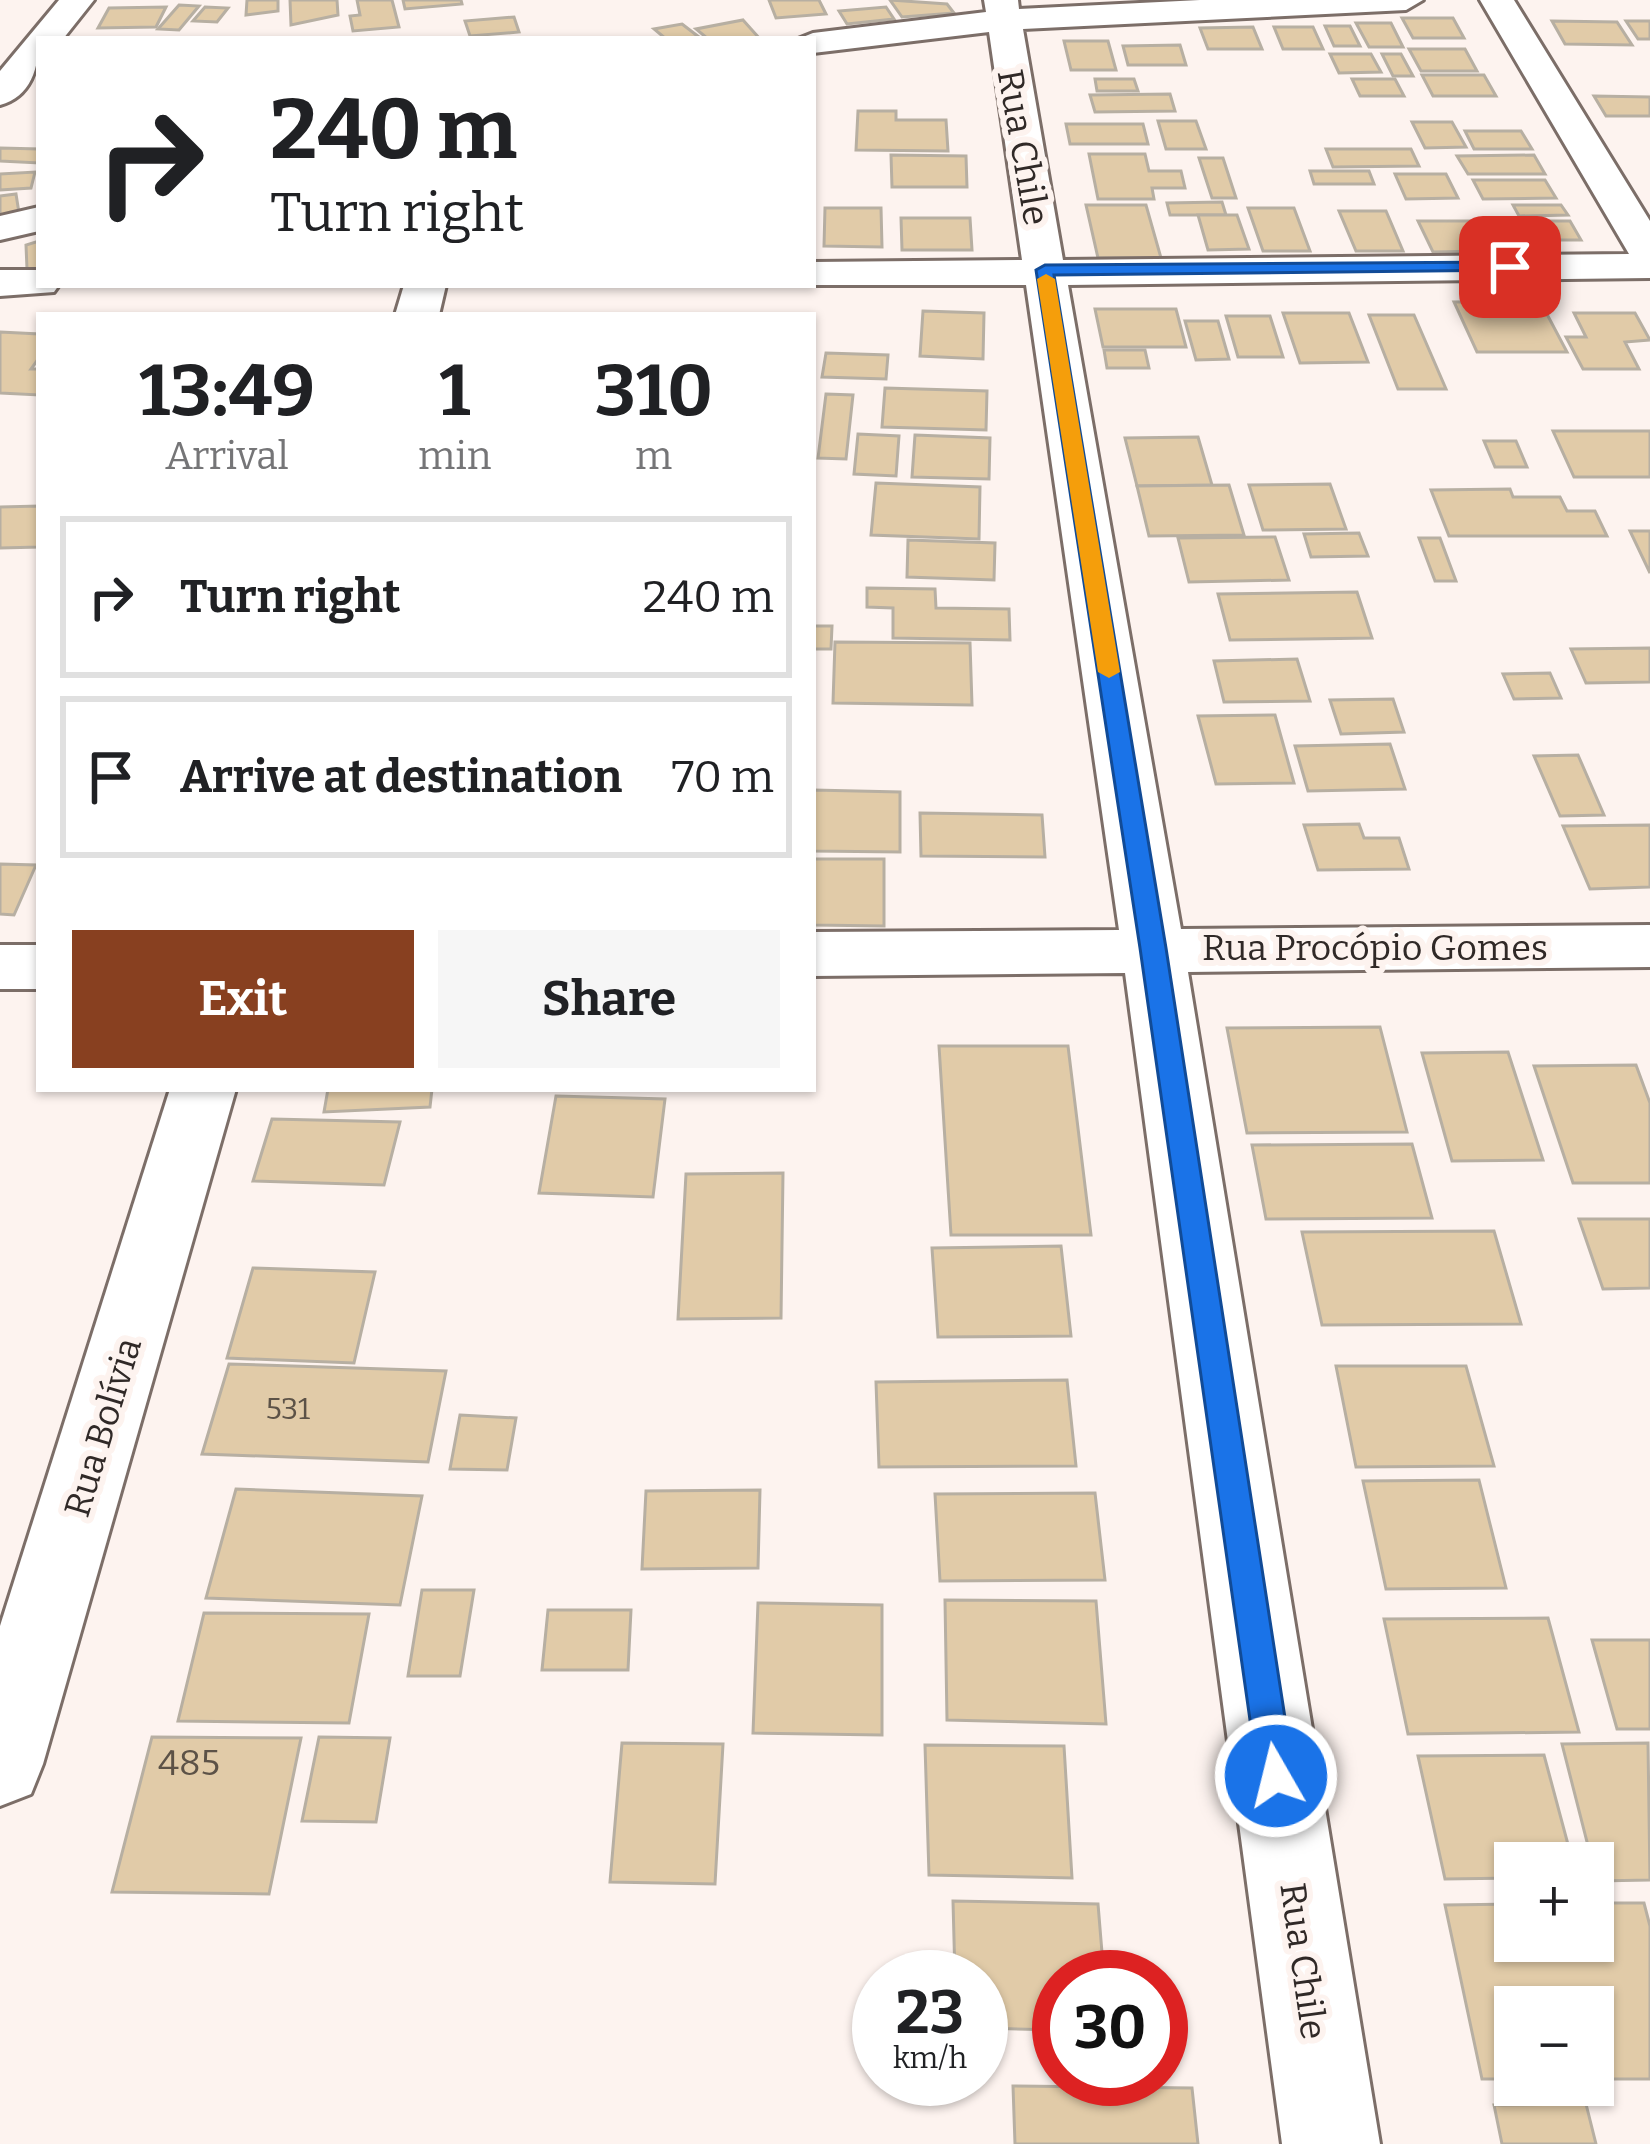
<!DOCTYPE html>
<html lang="en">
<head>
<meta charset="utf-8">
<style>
  :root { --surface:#fff; --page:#f6f6f6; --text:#202124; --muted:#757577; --line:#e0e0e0; --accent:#884020 }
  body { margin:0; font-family:Bitter,serif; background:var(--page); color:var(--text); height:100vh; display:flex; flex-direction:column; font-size:45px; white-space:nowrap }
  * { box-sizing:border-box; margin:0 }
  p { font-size:39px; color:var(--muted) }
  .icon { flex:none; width:66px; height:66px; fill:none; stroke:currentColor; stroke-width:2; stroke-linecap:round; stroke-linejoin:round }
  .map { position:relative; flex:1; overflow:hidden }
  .panel { position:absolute; left:36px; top:312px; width:780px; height:780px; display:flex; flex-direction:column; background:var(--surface); border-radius:0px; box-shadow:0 3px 9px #0004 }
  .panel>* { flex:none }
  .top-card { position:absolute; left:36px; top:36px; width:780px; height:252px; border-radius:0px; box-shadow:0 3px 9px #0004; background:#fff; color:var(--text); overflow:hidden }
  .controls { position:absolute; left:1494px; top:1842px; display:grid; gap:24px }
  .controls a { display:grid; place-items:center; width:120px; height:120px; border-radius:0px; background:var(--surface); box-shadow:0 3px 9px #0004; font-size:60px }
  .speed { position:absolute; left:852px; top:1950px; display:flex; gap:24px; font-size:60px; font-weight:700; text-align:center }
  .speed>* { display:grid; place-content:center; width:156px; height:156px; border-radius:50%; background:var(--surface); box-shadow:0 3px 9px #0004; line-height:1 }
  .speed small { font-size:30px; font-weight:400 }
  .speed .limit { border:18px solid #d22; background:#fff; color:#111 }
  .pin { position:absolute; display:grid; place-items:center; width:102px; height:102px; color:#fff; margin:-51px; border-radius:24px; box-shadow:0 6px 18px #0006 }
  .me { position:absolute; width:132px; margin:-66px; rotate:352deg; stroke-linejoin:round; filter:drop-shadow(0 0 9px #0008) }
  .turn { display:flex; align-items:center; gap:42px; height:252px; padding:0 36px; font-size:54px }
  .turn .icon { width:156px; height:156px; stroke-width:2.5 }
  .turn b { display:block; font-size:84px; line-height:102px }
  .eta { display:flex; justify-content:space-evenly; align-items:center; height:204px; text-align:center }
  .eta b { font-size:72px; font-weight:700; line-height:84px }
  .cta { display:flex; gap:24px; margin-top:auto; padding:24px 36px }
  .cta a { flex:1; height:138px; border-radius:0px; background:var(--accent); color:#fff; font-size:48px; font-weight:700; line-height:138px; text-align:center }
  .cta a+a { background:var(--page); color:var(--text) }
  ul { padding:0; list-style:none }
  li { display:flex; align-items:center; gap:36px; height:162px; margin:0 24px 18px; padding:0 12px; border:6px solid var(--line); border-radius:0px }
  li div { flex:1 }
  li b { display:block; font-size:45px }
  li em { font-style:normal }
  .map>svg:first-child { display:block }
</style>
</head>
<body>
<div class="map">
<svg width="1650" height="2144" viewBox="0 0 1650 2144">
  <rect width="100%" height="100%" fill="#fdf3ef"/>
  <g fill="#e1cba8" stroke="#b7afa2" stroke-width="3">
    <polygon points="247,0 278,0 278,11 246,15"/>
    <polygon points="290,0 337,0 338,15 291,25"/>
    <polygon points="357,0 392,0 399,27 353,31 350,16 360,15"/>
    <polygon points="403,0 461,0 462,4 405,9"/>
    <polygon points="769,0 819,0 826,14 776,18"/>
    <polygon points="890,0 947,4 954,13 902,17"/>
    <polygon points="179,5 199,6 179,30 158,29"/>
    <polygon points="166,7 156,27 98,28 109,8"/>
    <polygon points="205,7 228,8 217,22 193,21"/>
    <polygon points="886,7 894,19 847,24 839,11"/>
    <polygon points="514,17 519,32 470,36 465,21"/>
    <polygon points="1402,18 1453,18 1464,38 1413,38"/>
    <polygon points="743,20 760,39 708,39 696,29"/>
    <polygon points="1552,21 1617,22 1632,45 1565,44"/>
    <polygon points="1626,21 1650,21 1650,39 1638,39"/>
    <polygon points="1356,23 1391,23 1403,47 1369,47"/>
    <polygon points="682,24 699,37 666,39 654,29"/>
    <polygon points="1325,26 1350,26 1360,46 1334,46"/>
    <polygon points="1253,27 1262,49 1208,49 1200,28"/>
    <polygon points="1274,27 1313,27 1323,49 1283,49"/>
    <polygon points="1064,41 1108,41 1116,70 1071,70"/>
    <polygon points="1180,45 1186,65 1128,65 1123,46"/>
    <polygon points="1409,49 1465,49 1477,71 1421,71"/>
    <polygon points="1330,54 1371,54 1381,72 1339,73"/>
    <polygon points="1382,54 1401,54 1413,76 1393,76"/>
    <polygon points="1422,75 1484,75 1496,96 1433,96"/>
    <polygon points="1095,79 1134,79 1138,91 1097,91"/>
    <polygon points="1352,79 1395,79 1404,96 1360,96"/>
    <polygon points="1170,94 1175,111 1095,112 1090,95"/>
    <polygon points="1594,96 1650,97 1650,116 1606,116"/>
    <polygon points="858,111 896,111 896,120 946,120 948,151 856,150"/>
    <polygon points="1158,121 1196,121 1206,149 1166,149"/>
    <polygon points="1412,122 1452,122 1466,147 1425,148"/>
    <polygon points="1066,124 1143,124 1148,144 1070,144"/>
    <polygon points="1465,131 1521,131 1532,149 1474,149"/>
    <polygon points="0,148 39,149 39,163 0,161"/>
    <polygon points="1326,149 1411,149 1419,166 1333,167"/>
    <polygon points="1089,154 1145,154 1149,171 1181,171 1185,188 1152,188 1154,199 1098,199"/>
    <polygon points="891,155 966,156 967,187 892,187"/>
    <polygon points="1534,155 1545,174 1468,174 1457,156"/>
    <polygon points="1199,158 1223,158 1236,198 1212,198"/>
    <polygon points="1310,171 1369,171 1374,184 1314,184"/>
    <polygon points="35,172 31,188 0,190 0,174"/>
    <polygon points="1395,174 1446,174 1458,198 1406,199"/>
    <polygon points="1473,180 1545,180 1556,198 1483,199"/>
    <polygon points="16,194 19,213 0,215 0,196"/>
    <polygon points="1222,202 1226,215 1170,215 1167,203"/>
    <polygon points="1086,205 1146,205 1161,258 1098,258"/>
    <polygon points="1513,205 1561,205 1568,215 1519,216"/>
    <polygon points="825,208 881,208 882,247 824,246"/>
    <polygon points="1248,208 1294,208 1310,251 1263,251"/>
    <polygon points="1339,211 1386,211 1403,251 1356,251"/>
    <polygon points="1198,215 1237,215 1249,249 1208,250"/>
    <polygon points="901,218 970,218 972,250 902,250"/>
    <polygon points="1418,221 1472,221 1488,251 1433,252"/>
    <polygon points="1510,221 1570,221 1581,240 1520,240"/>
    <polygon points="39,241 39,269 27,269 26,245"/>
    <polygon points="1540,301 1567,352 1477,352 1454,302"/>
    <polygon points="1095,309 1176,309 1186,347 1103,347"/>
    <polygon points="923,311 984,313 983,359 920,356"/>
    <polygon points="1283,313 1349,313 1368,362 1300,363"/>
    <polygon points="1574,313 1635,313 1650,340 1625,342 1639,369 1583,369 1566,337 1586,337"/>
    <polygon points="1369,315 1414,315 1446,389 1398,389"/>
    <polygon points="1226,316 1270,316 1283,357 1238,357"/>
    <polygon points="1185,321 1218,321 1229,359 1196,360"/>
    <polygon points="0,332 39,334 39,358 31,369 39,369 39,395 0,393"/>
    <polygon points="1104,350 1145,350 1149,368 1107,368"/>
    <polygon points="826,353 888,355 886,379 822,377"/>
    <polygon points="885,388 987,391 986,430 882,427"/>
    <polygon points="826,394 853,395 846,459 818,458"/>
    <polygon points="1553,431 1650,431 1650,477 1574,477"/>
    <polygon points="858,434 899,436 896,476 854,474"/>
    <polygon points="915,435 990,438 989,479 912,477"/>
    <polygon points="1198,437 1212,485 1137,486 1125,438"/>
    <polygon points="1484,441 1516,441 1527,467 1495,467"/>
    <polygon points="876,483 980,487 979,539 871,535"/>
    <polygon points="1330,484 1346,529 1263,530 1249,485"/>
    <polygon points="1229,485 1244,535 1149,536 1137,486"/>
    <polygon points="1510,489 1513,497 1560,497 1567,511 1595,511 1607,536 1449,536 1431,490"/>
    <polygon points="39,506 39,547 0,548 0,507"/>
    <polygon points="1630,531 1650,531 1650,573"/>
    <polygon points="1359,533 1368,556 1311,557 1304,534"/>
    <polygon points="1275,537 1289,580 1189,582 1178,538"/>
    <polygon points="1419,538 1440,538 1456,581 1435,581"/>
    <polygon points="908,540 995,543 994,580 907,577"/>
    <polygon points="867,588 935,589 936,608 1009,609 1010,640 893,638 893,608 867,607"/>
    <polygon points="1357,592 1372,638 1230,640 1218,594"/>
    <polygon points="813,626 832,626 831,649 813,649"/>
    <polygon points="835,642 970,643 972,705 833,703"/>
    <polygon points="1650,648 1650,682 1586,683 1571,649"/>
    <polygon points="1297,659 1310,701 1224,702 1214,661"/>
    <polygon points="1550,673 1561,698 1514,699 1503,674"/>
    <polygon points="1393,699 1404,732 1341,734 1330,700"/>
    <polygon points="1275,715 1294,783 1216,784 1198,716"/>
    <polygon points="1390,744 1405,789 1308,791 1295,746"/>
    <polygon points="1578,755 1604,815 1560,816 1534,756"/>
    <polygon points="813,790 900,792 900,852 813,851"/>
    <polygon points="920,813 1042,815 1045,857 921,856"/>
    <polygon points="1359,824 1364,838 1399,838 1409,869 1318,870 1304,825"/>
    <polygon points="1650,825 1650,887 1590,889 1563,826"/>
    <polygon points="813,859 884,859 884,926 813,925"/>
    <polygon points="0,864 36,865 14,915 0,914"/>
    <polygon points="1380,1027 1407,1132 1247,1133 1227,1028"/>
    <polygon points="939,1046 1068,1046 1091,1235 951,1235"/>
    <polygon points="1508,1052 1543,1160 1452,1161 1422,1053"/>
    <polygon points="1636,1065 1650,1103 1650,1183 1573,1183 1534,1066"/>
    <polygon points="328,1089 432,1089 430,1107 324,1112"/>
    <polygon points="556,1096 665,1099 653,1197 539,1193"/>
    <polygon points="272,1119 400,1122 384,1185 253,1181"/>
    <polygon points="1412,1144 1432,1218 1266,1219 1252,1145"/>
    <polygon points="783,1173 781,1318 678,1319 686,1174"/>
    <polygon points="1579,1219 1650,1219 1650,1288 1603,1289"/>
    <polygon points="1494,1231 1521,1324 1322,1325 1302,1232"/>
    <polygon points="1061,1246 1071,1336 938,1337 932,1248"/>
    <polygon points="253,1268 375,1272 354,1363 227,1358"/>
    <polygon points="229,1364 446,1371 428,1462 202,1454"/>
    <polygon points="1336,1366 1466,1366 1494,1466 1356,1467"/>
    <polygon points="1067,1380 1076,1466 879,1467 876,1382"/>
    <polygon points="460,1415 516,1418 507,1470 450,1469"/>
    <polygon points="1479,1480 1506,1588 1386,1589 1363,1481"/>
    <polygon points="236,1489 422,1496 400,1605 206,1598"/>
    <polygon points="760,1490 758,1568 642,1569 646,1491"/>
    <polygon points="1095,1493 1105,1580 940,1581 935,1494"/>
    <polygon points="422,1590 474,1590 460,1676 408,1676"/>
    <polygon points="945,1600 1096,1601 1106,1724 947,1720"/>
    <polygon points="758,1603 882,1605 882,1735 753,1733"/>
    <polygon points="548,1610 631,1610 628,1670 542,1670"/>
    <polygon points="204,1613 369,1614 349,1723 178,1721"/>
    <polygon points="1548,1618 1579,1732 1408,1734 1384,1619"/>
    <polygon points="1592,1640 1650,1640 1650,1729 1617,1729"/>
    <polygon points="152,1737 301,1738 269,1894 112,1892"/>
    <polygon points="319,1737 390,1738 376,1822 302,1821"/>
    <polygon points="622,1743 723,1744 715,1884 610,1882"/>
    <polygon points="1648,1743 1650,1880 1597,1881 1562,1744"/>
    <polygon points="925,1745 1064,1746 1072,1878 929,1875"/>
    <polygon points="1544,1755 1573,1863 1515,1863 1515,1878 1445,1879 1418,1756"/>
    <polygon points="953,1901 1098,1904 1104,1977 1059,1977 1059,2030 981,2028 981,1977 955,1977"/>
    <polygon points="1593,1903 1644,1903 1650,1926 1650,2079 1593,2079 1593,2007 1515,2007 1515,2079 1482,2079 1445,1905 1515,1904 1515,1941 1593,1941"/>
    <polygon points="1013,2086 1192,2088 1198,2144 1015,2144"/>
    <polygon points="1586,2104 1596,2144 1502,2144 1494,2105"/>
  </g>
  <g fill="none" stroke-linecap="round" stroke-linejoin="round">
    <defs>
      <g id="minor">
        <path d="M59 0H94L63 39H39C39 67 31 97 0 105V71Z"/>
        <polygon points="984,0 1018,0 1019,9 1200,0 1423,0 1406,10 1023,29 1063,260 1629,254 1480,0 1514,0 1650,221 1650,278 1068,285 1181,929 1650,925 1650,967 1188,972 1380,2144 1282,2144 1125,973 813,976 813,932 1119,930 1026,285 803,285 813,285 813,262 1022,260 989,32 813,53 813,39 798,39 813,33 986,12"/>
        <polygon points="39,207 39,231 0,240 0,216"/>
        <polygon points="0,270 39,270 39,285 59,285 54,292 0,296"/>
        <polygon points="404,285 446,285 439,315 395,315"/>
        <rect x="0" y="945" width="39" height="44"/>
        <polygon points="170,1089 236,1089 43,1764 31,1794 0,1806 0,1626"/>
      </g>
    </defs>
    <use href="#minor" stroke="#7c6e68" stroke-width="6"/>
    <use href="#minor" fill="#fff" fill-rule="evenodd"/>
  </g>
  <polygon fill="#1a73e8" stroke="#114b97" stroke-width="3" points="1510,262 1516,263 1516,270 1054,275 1166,948 1294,1776 1289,1788 1276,1793 1263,1788 1258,1776 1140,948 1036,270 1045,265"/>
  <polygon fill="#f59e0b" points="1046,274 1055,279 1120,672 1109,678 1098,672 1037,279"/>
  <g text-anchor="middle" stroke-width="12" stroke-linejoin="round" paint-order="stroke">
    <g font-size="30" fill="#5c5247">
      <text x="288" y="1419">531</text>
    </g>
    <g font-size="36" fill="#302927" stroke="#fdf3ef">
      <text transform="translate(1024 147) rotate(80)" y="13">Rua Chile</text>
      <text x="1375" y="960">Rua Procópio Gomes</text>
      <text transform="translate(102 1427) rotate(-73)" y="13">Rua Bolívia</text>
      <text transform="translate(1304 1961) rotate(82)" y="13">Rua Chile</text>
    </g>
    <g font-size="36" fill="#5c5247">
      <text x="189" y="1775">485</text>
    </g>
  </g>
</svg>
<div class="controls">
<a>+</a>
<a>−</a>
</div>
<div class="speed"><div>23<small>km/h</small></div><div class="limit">30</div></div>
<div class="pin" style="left:1510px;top:267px;background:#d93025"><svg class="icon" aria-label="arrive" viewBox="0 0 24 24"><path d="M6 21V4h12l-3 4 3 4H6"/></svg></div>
<svg class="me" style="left:1276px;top:1776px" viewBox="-20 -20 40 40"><circle r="17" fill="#1a73e8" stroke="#fff" stroke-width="3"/><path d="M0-11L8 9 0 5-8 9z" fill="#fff"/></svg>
<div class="top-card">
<div class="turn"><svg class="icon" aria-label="right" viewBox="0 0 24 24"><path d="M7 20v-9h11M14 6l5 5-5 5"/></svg><div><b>240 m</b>Turn right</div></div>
</div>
<section class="panel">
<div class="eta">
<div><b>13:49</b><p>Arrival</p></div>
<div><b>1</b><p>min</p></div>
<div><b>310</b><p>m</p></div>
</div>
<ul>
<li><svg class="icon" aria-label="right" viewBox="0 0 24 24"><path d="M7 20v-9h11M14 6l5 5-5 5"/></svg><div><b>Turn right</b></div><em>240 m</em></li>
<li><svg class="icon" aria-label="arrive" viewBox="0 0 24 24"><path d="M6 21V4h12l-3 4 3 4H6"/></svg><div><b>Arrive at destination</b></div><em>70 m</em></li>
</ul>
<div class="cta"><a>Exit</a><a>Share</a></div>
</section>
</div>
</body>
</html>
